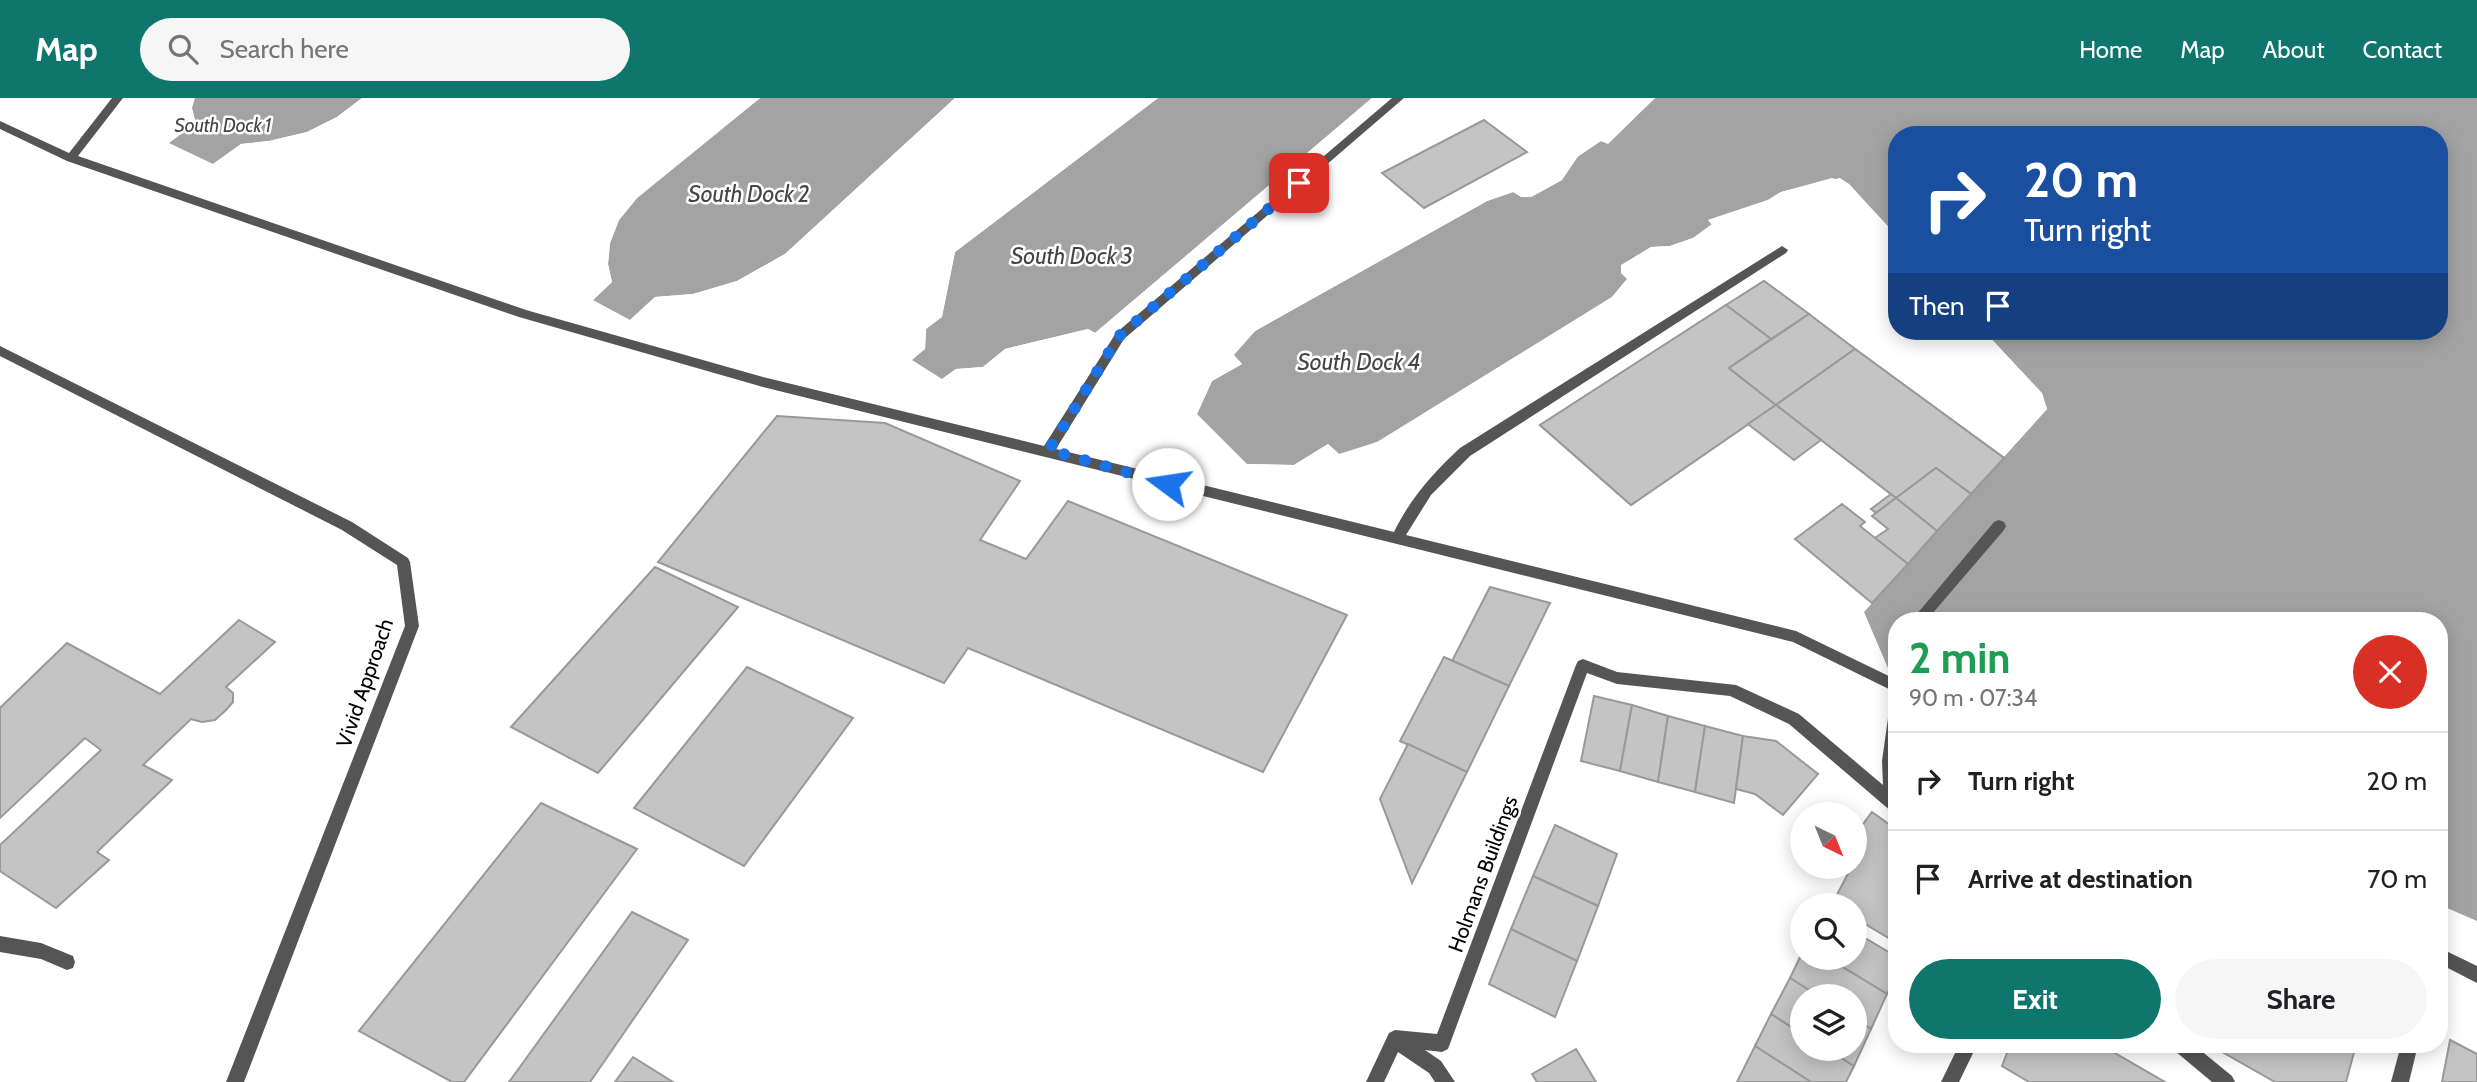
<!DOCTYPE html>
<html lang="en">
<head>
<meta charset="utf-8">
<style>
  :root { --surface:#fff; --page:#f6f6f6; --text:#202124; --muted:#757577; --line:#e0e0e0; --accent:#0f766e }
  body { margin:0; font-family:Cabin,sans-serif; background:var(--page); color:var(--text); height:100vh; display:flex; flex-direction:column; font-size:26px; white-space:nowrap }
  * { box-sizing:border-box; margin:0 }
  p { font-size:23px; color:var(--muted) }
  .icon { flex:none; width:38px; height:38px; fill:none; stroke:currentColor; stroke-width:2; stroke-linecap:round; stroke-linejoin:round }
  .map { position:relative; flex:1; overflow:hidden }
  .details { position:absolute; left:1888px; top:514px; width:560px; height:441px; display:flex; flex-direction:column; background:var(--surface); border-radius:28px; box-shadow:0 4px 18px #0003 }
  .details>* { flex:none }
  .banner { position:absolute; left:1888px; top:28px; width:560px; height:214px; border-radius:28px; box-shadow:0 4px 18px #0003; background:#1a4fa0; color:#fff; overflow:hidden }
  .needle { width:46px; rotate:137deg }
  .tools { position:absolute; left:1790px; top:704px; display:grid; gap:14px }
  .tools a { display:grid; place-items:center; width:77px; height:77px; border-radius:50%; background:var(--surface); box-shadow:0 4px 18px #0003; font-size:35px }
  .pin { position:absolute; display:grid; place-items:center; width:60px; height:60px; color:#fff; margin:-30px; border-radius:14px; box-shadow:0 4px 10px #0006 }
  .me { position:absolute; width:77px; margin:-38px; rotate:284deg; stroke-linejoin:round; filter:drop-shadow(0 0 5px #0008) }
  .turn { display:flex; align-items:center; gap:24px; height:147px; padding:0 21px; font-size:32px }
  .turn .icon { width:91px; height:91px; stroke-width:2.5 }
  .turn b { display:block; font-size:49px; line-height:60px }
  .then { display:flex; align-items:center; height:66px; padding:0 21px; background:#0003; gap:14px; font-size:26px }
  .round { display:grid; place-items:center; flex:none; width:74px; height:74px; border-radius:37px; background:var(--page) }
  .head { display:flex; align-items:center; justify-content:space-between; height:119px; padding:0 21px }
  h1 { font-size:42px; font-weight:700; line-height:52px; color:#1e9e55 }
  .cta { display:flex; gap:14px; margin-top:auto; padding:14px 21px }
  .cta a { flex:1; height:80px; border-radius:42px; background:var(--accent); color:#fff; font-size:28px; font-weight:700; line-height:80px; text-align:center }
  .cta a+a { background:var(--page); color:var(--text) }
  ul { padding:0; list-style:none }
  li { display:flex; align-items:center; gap:21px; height:98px; padding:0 21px; border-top:2px solid var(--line) }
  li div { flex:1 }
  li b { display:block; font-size:26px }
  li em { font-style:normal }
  header { display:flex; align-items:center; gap:42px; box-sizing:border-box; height:98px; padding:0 35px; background:var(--accent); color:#fff }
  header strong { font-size:33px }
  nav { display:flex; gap:38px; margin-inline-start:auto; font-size:24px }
  .search { width:490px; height:63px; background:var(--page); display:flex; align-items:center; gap:18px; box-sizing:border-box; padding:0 24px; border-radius:38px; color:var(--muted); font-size:26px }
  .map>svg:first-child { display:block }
</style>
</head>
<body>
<header>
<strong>Map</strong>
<div class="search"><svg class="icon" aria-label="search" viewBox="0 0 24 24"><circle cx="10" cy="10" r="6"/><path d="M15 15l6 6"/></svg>Search here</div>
<nav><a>Home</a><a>Map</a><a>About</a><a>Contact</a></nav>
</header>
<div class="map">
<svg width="2477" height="984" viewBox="0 0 2477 984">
  <rect width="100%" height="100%" fill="#fff"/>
  <g fill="#a3a3a3">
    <polygon points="195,0 362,0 337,19 307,34 269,43 241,46 213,66 169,45 196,25 192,10"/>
    <polygon points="760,0 955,0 785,156 737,183 693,196 655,199 630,222 593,202 612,184 608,166 610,145 619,122 637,100"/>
    <polygon points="1158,0 1372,0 1095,235 1088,231 1005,251 983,269 956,271 942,281 912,262 925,251 926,231 942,218 955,154"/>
    <polygon points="1655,0 2477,0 2477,823 2440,807 2440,523 1897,523 1897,591 1864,514 2047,311 2042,296 1984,233 2440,233 2440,37 1897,37 1897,138 1849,86 1840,80 1781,94 1768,102 1708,122 1712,126 1693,140 1670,148 1651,149 1622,167 1628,180 1612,199 1392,337 1362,351 1339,356 1328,346 1294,367 1247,366 1197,316 1212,283 1242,266 1233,257 1255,233 1487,103 1513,94 1531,99 1562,82 1573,62 1601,43 1608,45"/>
  </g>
  <g fill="#fff">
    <polygon points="362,0 366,0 339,22 308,37 269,47 243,49 217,67 213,66 241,46 269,43 307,34 337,19"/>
    <polygon points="754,0 760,0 637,100 619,122 610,145 608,166 612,184 593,202 589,201 609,183 604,166 606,144 616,119 635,97"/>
    <polygon points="955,0 959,0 787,158 739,187 693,199 657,202 634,223 630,222 655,199 693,196 737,183 785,156"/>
    <polygon points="1152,0 1158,0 955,154 942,219 926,231 925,251 908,262 922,249 923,229 939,217 953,151"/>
    <polygon points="1372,0 1375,0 1374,3 1097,238 1088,235 1007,255 984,272 957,274 947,282 942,281 956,271 983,269 1005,251 1088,231 1095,235"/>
    <polygon points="1650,0 1655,0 1608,46 1601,43 1581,54 1562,82 1531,99 1521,99 1513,94 1487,103 1255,233 1234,257 1242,266 1212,283 1197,316 1193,316 1209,281 1237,265 1230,256 1253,230 1485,99 1513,90 1530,96 1559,79 1579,51 1600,39 1607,41"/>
    <polygon points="1832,80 1849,86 1897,142 1839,84 1783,97 1769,106 1714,123 1715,129 1694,144 1652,152 1625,169 1631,181 1614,202 1379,347 1339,359 1328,350 1295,371 1260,370 1247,366 1294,367 1328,346 1339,356 1377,344 1612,199 1627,181 1621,175 1621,167 1651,149 1670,148 1693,140 1712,127 1708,122 1768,102 1781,94"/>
    <polygon points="1980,233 1984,233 2042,295 2047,311 1861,517 1861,511 2044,310 2042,301"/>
  </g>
  <g fill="#c4c4c4" stroke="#999" stroke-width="2">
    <polygon points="1484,22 1527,54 1424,110 1382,75"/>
    <polygon points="1764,183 1855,251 2004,360 1971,396 1936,370 1896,400 1776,307 1631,407 1540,327"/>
    <polygon points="1764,183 1809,216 1771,241 1726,207"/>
    <polygon points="1726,207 1771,241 1729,270 1776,307 1631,407 1540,327"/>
    <polygon points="1809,216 1855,251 1776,307 1729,270"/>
    <polygon points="1855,251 2004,360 1971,396 1936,370 1896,400 1776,307"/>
    <polygon points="1776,307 1821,342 1794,362 1748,326"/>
    <polygon points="777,318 885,325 1020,383 980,442 1026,461 1068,403 1347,517 1263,674 968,550 944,585 658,464"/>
    <polygon points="1936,370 1971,396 1937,433 1896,400"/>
    <polygon points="1891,396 1896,400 1876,415 1871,411"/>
    <polygon points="1896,400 1937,433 1908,466 1875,440 1888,431 1872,418"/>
    <polygon points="1842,406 1865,424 1860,428 1908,466 1872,505 1795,441"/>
    <polygon points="655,469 738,509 598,675 511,629"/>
    <polygon points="1490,489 1550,505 1509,588 1452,563"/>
    <polygon points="239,522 275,544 226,589 233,595 233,604 226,612 215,622 202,624 191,621 143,667 172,682 97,754 109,762 56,810 0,773 0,747 101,652 85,640 0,720 0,610 67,545 160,596"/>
    <polygon points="1444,559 1509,588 1467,674 1400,643"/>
    <polygon points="747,569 853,620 744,768 634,710"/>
    <polygon points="1594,598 1632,607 1620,673 1581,663"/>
    <polygon points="1632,607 1668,618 1658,684 1620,673"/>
    <polygon points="1668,618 1705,628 1695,694 1658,684"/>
    <polygon points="1705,628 1743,638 1734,705 1695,694"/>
    <polygon points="1743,638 1776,643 1818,676 1783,717 1755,696 1736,691"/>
    <polygon points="1408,646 1467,674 1412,785 1380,701"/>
    <polygon points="541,705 637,751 464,984 452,984 359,933"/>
    <polygon points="1872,714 1897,732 1897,845 1855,820 1855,807 1832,806 1851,770 1847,768 1855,768 1855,737"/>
    <polygon points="1555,727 1617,756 1598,808 1533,778"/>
    <polygon points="1533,778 1598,808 1577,863 1511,831"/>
    <polygon points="632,814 688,842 590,984 509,984"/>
    <polygon points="1511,831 1577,863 1555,919 1489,886"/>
    <polygon points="1855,834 1897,859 1897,876 1887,896 1826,859 1855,859"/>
    <polygon points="1802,855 1802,859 1826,859 1887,896 1871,931 1855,921 1855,898 1818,898 1790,880"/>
    <polygon points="1790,880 1818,898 1802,898 1802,936 1771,916"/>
    <polygon points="1771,916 1802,936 1802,950 1826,950 1854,968 1846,984 1811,984 1755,948"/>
    <polygon points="1855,921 1871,931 1854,968 1826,950 1855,950"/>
    <polygon points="2450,942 2477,956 2477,984 2442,984"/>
    <polygon points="2010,947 2101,947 2165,984 2029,984 2002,968"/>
    <polygon points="2210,947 2356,947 2346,984 2275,984"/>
    <polygon points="1755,948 1811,984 1737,984"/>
    <polygon points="1576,951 1596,984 1537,984 1532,976"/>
    <polygon points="633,959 673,984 615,984"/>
  </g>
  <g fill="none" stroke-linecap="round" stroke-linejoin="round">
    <g fill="#555" fill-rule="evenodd">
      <path d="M112 0H123L78 58 526 212 763 279 1044 348 1116 235 1392 0H1404L1124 241 1056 351 1394 434C1410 401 1433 375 1460 350L1782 148 1788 152 1786 155 1470 358 1431 397 1406 437 1796 533 1897 582V595L1793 544 763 289 519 219 67 63 0 31V23L69 55Z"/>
      <polygon points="1999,422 2004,424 2006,428 2004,432 1926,523 1911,523 1994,424"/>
      <polygon points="1583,561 1617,574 1736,587 1799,616 1883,687 1882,663 1890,606 1892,601 1897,599 1897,716 1892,714 1789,626 1730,598 1617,586 1587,575 1448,951 1442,954 1425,952 1441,963 1455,984 1435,984 1429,975 1398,954 1384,984 1366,984 1389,935 1395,932 1437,936 1576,567 1578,563"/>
      <polygon points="0,838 41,845 73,858 75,864 73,870 67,872 41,861 0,854"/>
      <polygon points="2440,850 2477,868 2477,885 2440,866"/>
      <polygon points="1959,947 1977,947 1959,984 1941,984"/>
      <polygon points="2173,947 2194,947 2232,978 2235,984 2212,984 2175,953"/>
      <polygon points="2401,947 2418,947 2409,984 2391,984"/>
    </g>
    <polygon fill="#555" fill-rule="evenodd" points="0,248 352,424 408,460 410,464 419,528 244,984 226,984 405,528 397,467 342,432 0,258"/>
  </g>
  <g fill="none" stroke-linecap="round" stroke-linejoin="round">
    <polyline stroke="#1a73e8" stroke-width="12" stroke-dasharray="0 21.6" points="1168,386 1049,352 1119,238 1299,85"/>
  </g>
  <g text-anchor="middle" stroke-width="5" stroke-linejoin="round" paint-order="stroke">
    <g font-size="19" font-style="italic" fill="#444" stroke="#fff">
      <text x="223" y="34">South Dock 1</text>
    </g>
    <g font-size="21" fill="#000" stroke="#fff">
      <text transform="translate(365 585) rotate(-71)" y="7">Vivid Approach</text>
      <text transform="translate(1483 776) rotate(-70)" y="7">Holmans Buildings</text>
    </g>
    <g font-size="23" font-style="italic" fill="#444" stroke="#fff">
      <text x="749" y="104">South Dock 2</text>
      <text x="1072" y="166">South Dock 3</text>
      <text x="1359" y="272">South Dock 4</text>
    </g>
  </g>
</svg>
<div class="tools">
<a><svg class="needle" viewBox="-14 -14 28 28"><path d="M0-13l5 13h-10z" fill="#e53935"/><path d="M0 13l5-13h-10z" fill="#757577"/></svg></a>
<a><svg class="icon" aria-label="search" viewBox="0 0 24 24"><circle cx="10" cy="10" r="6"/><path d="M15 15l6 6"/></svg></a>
<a><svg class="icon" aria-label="layers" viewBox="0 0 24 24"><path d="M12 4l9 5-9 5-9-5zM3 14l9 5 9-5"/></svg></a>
</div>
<div class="pin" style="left:1299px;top:85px;background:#d93025"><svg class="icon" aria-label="arrive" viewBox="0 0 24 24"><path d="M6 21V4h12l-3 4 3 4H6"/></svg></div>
<svg class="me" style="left:1168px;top:386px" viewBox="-20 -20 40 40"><circle r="19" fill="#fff"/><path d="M0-13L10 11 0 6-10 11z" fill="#1a73e8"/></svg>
<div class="banner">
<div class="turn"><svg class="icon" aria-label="right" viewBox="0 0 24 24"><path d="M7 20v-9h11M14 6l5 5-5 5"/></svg><div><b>20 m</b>Turn right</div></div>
<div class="then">Then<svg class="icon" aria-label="arrive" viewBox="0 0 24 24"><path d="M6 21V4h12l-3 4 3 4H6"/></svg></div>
</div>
<section class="details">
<div class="head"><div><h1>2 min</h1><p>90 m · 07:34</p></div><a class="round" style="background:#d93025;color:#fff"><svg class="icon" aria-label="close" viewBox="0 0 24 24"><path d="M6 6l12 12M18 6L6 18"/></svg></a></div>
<ul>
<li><svg class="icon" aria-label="right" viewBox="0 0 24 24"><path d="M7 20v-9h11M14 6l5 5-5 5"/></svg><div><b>Turn right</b></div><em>20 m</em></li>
<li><svg class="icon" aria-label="arrive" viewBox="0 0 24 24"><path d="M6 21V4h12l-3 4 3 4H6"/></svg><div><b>Arrive at destination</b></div><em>70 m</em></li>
</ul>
<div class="cta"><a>Exit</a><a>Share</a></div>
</section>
</div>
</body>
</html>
